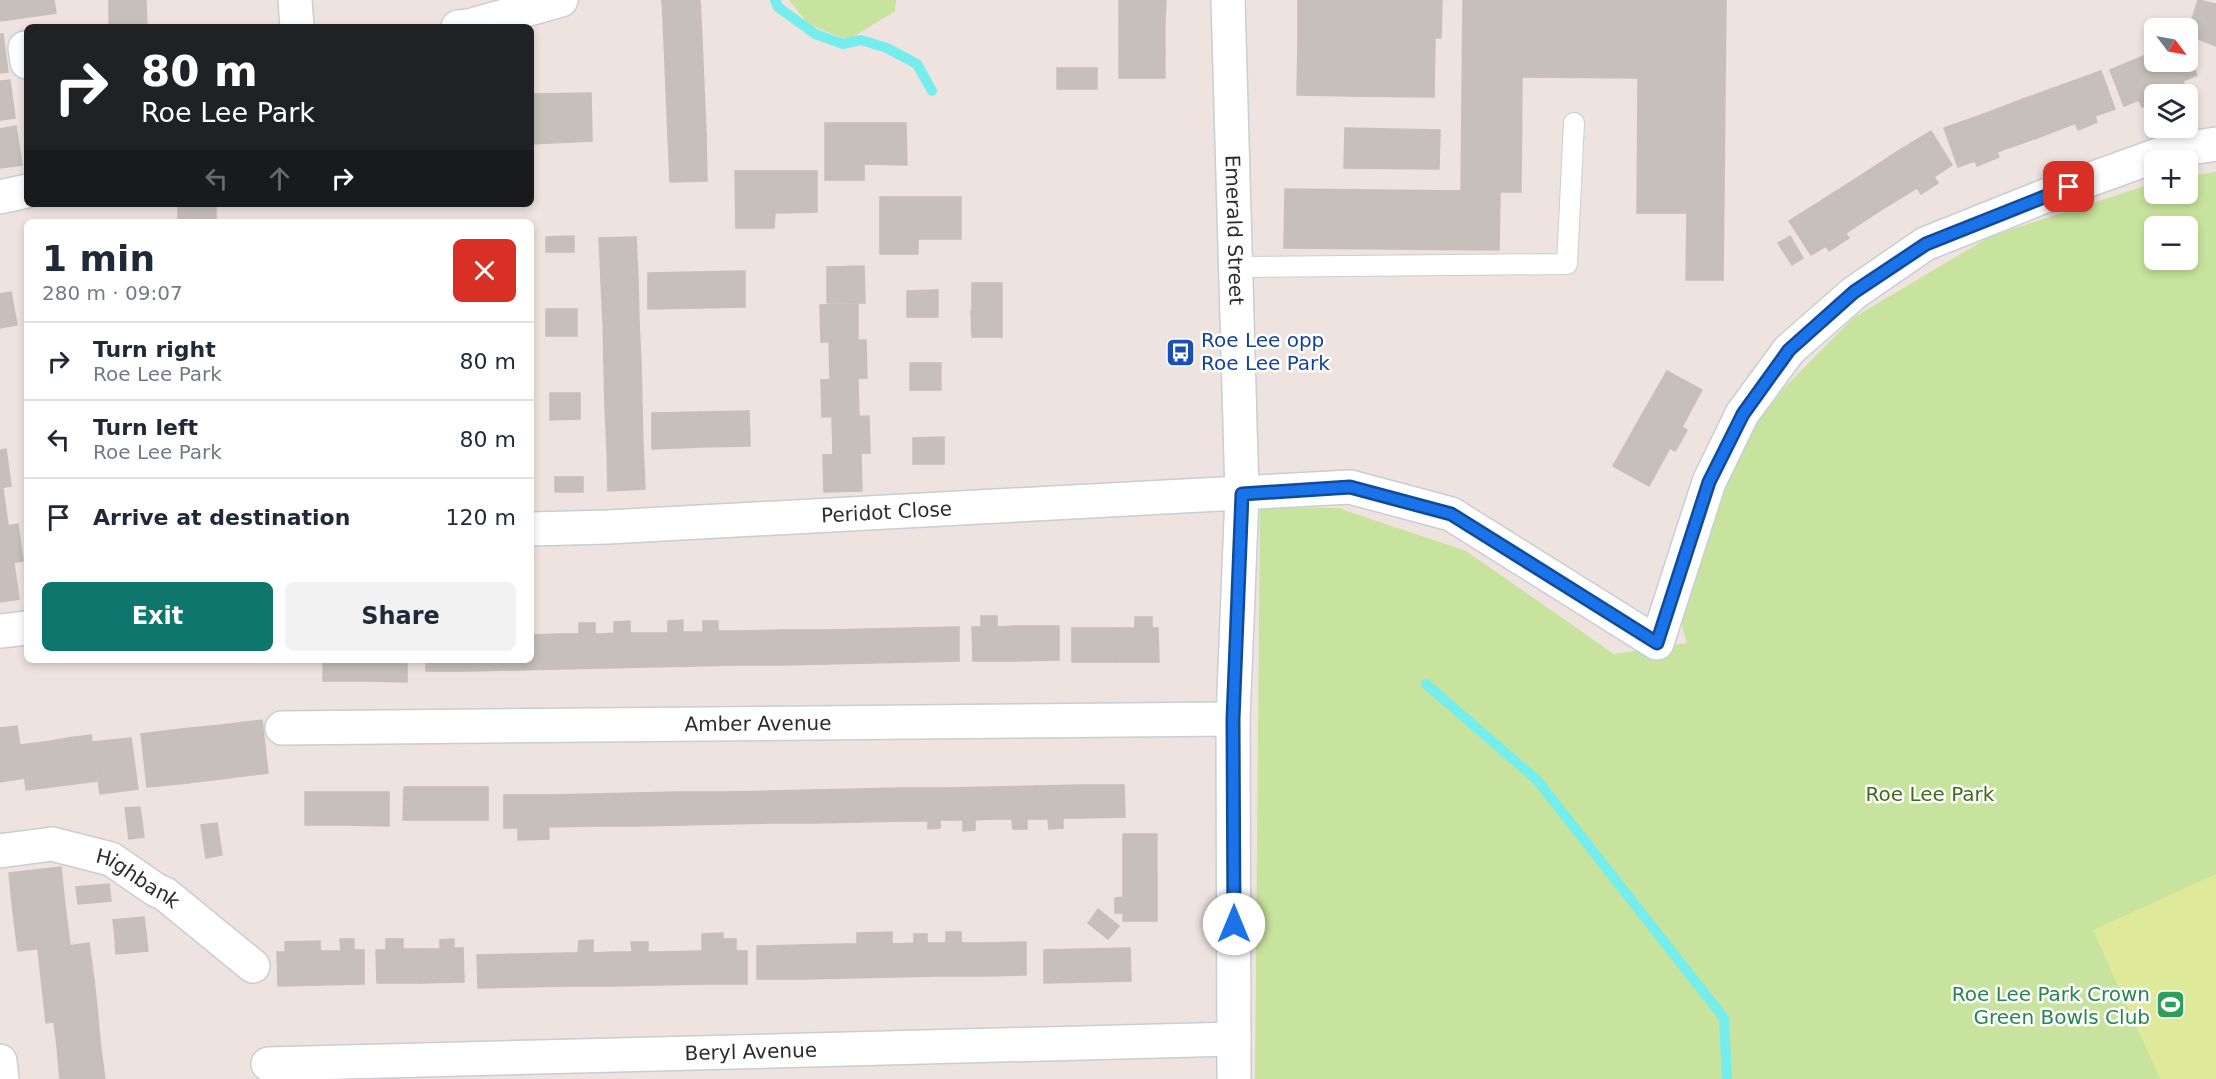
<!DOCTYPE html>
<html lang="en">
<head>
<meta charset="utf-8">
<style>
  :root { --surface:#fff; --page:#f2f2f3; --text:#1f2937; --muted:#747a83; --line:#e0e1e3; --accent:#0f766e }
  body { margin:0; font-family:"DejaVu Sans",sans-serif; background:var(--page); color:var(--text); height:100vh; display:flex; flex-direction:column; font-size:22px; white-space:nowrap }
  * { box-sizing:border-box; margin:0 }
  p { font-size:20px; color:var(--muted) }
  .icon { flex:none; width:33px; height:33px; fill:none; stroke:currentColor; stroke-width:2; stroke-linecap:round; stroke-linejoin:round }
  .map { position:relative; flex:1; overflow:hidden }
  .details { position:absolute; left:24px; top:219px; width:510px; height:444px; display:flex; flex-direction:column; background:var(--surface); border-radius:9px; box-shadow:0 3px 9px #0003 }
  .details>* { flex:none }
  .banner { position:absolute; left:24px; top:24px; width:510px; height:183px; border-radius:9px; box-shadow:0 3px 9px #0003; background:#202124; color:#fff; overflow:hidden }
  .needle { width:39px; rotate:122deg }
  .tools { position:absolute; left:2144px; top:18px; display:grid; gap:12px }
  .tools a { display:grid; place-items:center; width:54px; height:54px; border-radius:9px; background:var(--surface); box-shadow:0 3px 9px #0003; font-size:30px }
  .pin { position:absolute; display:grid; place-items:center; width:51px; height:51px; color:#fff; margin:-26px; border-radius:12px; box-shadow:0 3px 9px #0006 }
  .me { position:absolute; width:66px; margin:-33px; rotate:0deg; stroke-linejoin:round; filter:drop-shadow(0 0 4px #0008) }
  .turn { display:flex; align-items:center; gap:21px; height:126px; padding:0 18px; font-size:27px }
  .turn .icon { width:78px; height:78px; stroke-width:2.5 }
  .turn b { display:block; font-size:42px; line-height:51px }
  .lanes { display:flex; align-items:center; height:57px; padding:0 18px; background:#0003; justify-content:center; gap:30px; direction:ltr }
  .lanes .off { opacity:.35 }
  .round { display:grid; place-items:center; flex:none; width:63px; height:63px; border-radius:9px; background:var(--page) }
  .headline { display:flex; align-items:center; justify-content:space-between; height:102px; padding:0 18px }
  h1 { font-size:36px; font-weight:600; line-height:45px }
  .primary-button { display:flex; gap:12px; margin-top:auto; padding:12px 18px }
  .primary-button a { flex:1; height:69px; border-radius:9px; background:var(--accent); color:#fff; font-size:24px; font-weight:600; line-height:69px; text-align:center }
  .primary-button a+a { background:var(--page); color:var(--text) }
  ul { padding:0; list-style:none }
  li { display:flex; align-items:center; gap:18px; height:78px; padding:0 18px; border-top:2px solid var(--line) }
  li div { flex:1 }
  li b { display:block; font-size:22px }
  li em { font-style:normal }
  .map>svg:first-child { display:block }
</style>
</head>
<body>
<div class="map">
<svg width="2216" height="1079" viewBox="0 0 2216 1079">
  <rect width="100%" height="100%" fill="#eee3df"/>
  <g fill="#c8e39d" fill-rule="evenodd">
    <polygon points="789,0 896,0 895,11 848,40 809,25"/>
    <path d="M2216 172V1079H1255L1260 507 1338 508 1466 551 1614 654 1687 643 1678 613 1729 459 1785 387 1853 318 1991 236 2154 183V194H2187V176ZM2154 226H2187V260H2154Z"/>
  </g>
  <polygon fill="#deea99" points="2216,874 2216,1079 2160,1079 2093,930"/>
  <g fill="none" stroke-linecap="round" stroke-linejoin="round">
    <g stroke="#75edec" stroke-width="10">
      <polyline points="775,0 778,7 815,34 843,44 861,40 887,48 917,64 932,91"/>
      <polyline points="1426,684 1537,780 1724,1018 1727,1079"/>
    </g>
  </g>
  <g fill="#c6bfba" stroke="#c9bfb9" stroke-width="1.5">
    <polygon points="0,0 12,0 15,19 0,21"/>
    <polygon points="12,0 54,0 56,13 15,19"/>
    <polygon points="109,0 146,0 147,27 109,27"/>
    <polygon points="662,0 700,0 702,39 664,41"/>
    <polygon points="1119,0 1166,0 1165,20 1119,20"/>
    <polygon points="1298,0 1442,0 1441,38 1298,38"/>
    <polygon points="1463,0 1726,0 1723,280 1686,280 1687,213 1637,213 1638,78 1522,77 1521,192 1500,192 1499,250 1284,248 1285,189 1461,191"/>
    <polygon points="2198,0 2216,4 2216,46 2187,35"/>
    <rect x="1119" y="20" width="46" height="29"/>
    <polygon points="0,34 3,34 8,72 0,73"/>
    <polygon points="1298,38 1352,38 1351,96 1297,95"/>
    <polygon points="1352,38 1435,39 1434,97 1351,96"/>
    <polygon points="702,39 704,87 666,88 664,41"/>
    <rect x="1119" y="49" width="46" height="29"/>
    <polygon points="2154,52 2154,62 2187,62 2187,52 2197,75 2183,81 2186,89 2172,94 2162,94 2146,55"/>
    <polygon points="2146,55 2162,94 2154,94 2154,102 2142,107 2139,100 2124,106 2110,70"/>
    <rect x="1057" y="68" width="40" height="21"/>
    <polygon points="2101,71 2115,109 2095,116 2097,122 2078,130 2062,85"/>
    <polygon points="10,80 15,118 0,120 0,81"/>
    <polygon points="2062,85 2076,123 2037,138 2023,99"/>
    <polygon points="704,87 706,134 668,135 666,88"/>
    <polygon points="591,93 592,141 531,144 531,94"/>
    <polygon points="2023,99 2037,138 1997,152 1984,114"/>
    <polygon points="1984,114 1999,157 1977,166 1975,161 1958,167 1944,128"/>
    <polygon points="825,123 906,123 907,165 864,164 864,180 825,180"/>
    <polygon points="16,126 22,165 0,168 0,129"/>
    <polygon points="1345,128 1440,130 1439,169 1344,168"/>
    <polygon points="1931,131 1952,165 1934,177 1938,183 1921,194 1895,153"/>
    <polygon points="706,134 707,181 670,182 668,135"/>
    <polygon points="1895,153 1917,188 1881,210 1860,176"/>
    <polygon points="735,171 817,171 817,212 775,213 774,228 736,228"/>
    <polygon points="1860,176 1881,210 1846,233 1824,199"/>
    <polygon points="880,197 961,197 961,239 918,239 918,254 880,254"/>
    <polygon points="1824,199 1849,238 1829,251 1826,246 1811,255 1789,221"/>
    <rect x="178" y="204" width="38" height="18"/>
    <polygon points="574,236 574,252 546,252 546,237"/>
    <polygon points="1790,236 1803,258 1792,265 1778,243"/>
    <polygon points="636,237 638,279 601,280 599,238"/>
    <polygon points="864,266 865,303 827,303 827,267"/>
    <polygon points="745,271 745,307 697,308 696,272"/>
    <polygon points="696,272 697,308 648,309 648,273"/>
    <polygon points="638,279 639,321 603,322 601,280"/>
    <polygon points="972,283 1002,283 1002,309 972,310"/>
    <polygon points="938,290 938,317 907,317 907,291"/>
    <polygon points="11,292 17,325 0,328 0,294"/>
    <polygon points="858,304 858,341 821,342 820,305"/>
    <rect x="546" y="309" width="31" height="27"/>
    <polygon points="1002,310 1002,337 972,337 971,311"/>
    <polygon points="639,321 641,363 604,364 603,322"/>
    <polygon points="866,340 867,378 830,379 829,341"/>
    <polygon points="641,363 642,405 605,407 604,364"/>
    <rect x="910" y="363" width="31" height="27"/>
    <polygon points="1667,371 1702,390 1682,427 1687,430 1681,441 1640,418"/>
    <polygon points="858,379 859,416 822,417 821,380"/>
    <polygon points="550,393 580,393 580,419 550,420"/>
    <polygon points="642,405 643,447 607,449 605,407"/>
    <polygon points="749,411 750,446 701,447 700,412"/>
    <polygon points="700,412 701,447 652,449 652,413"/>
    <polygon points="869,416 870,453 833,454 832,417"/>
    <polygon points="1640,418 1681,441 1675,451 1670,448 1649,486 1613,466"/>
    <polygon points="944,437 944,464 913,464 913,438"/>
    <polygon points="643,447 645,489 608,491 607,449"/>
    <polygon points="6,449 11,486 0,488 0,450"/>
    <polygon points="861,454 862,491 824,492 823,455"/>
    <rect x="555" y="477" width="28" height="15"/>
    <polygon points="0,489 3,489 8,525 0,527"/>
    <polygon points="18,524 23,561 0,564 0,527"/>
    <polygon points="14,563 19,599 0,602 0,565"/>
    <polygon points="981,616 997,616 997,627 1015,626 1016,661 973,661 972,627 981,627"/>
    <polygon points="1135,617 1152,617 1152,628 1158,628 1159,662 1116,662 1115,628 1135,628"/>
    <polygon points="683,620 683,632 692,632 693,666 648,667 648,633 668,633 668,621"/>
    <polygon points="630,621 630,633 648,633 648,667 604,668 603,634 614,633 614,622"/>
    <polygon points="703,621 718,621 718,631 737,631 737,665 693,666 692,632 703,632"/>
    <polygon points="579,623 595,623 595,634 603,634 604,668 559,669 559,634 579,634"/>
    <polygon points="1015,626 1059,626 1059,660 1016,661"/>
    <polygon points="959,627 959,661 915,662 914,628"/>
    <polygon points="914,628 915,662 870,663 870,629"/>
    <polygon points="1072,628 1115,628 1116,662 1072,662"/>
    <polygon points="870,629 870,663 826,664 826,630"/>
    <polygon points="781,630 782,665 737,665 737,631"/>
    <polygon points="781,630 826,630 826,664 782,665"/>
    <polygon points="559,634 559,669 515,670 515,660 531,660 531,635"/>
    <rect x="323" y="660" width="42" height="21"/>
    <polygon points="365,660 407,660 407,682 365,681"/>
    <rect x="426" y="660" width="45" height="11"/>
    <polygon points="471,660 515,660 515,670 471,671"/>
    <polygon points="262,720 268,773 228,778 222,725"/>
    <polygon points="222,725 228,778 188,783 181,729"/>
    <polygon points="17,726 25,778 0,782 0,728"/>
    <polygon points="181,729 188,783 147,787 141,734"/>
    <polygon points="91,735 97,781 74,784 68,738"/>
    <polygon points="68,738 74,784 50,787 44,742"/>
    <polygon points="131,738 138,789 100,794 93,742"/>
    <polygon points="44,742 50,787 26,790 21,745"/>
    <polygon points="1080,785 1124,785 1125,817 1080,818"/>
    <polygon points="1080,785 1080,818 1063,818 1063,828 1049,829 1048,819 1036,819 1036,786"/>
    <polygon points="1036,786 1036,819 1027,819 1027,829 1013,829 1012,819 991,819 991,787"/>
    <polygon points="404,787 446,787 446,820 403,820"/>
    <rect x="446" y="787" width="42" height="33"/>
    <polygon points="991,787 991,819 975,820 975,830 963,831 963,820 948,820 947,788"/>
    <polygon points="903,788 903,821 859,822 858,789"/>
    <polygon points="903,788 947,788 948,820 940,820 940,828 928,829 928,821 903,821"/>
    <polygon points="858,789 859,822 814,823 814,790"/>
    <polygon points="814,790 814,823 770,823 770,791"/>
    <polygon points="770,791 770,823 726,824 725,792"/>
    <rect x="305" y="792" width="42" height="33"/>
    <polygon points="347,792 389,792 389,826 347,825"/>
    <polygon points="681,792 682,825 637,826 636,793"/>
    <polygon points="681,792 725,792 726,824 682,825"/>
    <polygon points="636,793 637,826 593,826 593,794"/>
    <polygon points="593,794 593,826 548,827 548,795"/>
    <polygon points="504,795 548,795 549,839 518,840 518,828 504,828"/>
    <polygon points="140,807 144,837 129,839 125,808"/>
    <polygon points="217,823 222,855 206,858 201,825"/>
    <rect x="1123" y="834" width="34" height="44"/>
    <polygon points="61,867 65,906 13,912 9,873"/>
    <polygon points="1123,878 1157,878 1157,921 1123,921 1123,913 1115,913 1115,898 1123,897"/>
    <polygon points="109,884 111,901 78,904 76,887"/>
    <polygon points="65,906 70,945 18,951 13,912"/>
    <polygon points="1098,909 1119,926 1108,939 1088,923"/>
    <polygon points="144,917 146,933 115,937 113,920"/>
    <polygon points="892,932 892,977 847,978 847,944 857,944 857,933"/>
    <polygon points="946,932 961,932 961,943 981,943 982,976 937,976 936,943 946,943"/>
    <polygon points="146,933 148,951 116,954 115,937"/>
    <polygon points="723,933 723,939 736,939 736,951 747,951 747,984 702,984 702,934"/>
    <polygon points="914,934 927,934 927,943 936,943 937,976 892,977 892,944 914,943"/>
    <polygon points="340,939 354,939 354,950 364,950 364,984 321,985 320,951 341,951"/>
    <polygon points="386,939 403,939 403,949 419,949 420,983 377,983 376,950 386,950"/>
    <polygon points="454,939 454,948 463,948 464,982 420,983 419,949 440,949 440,940"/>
    <polygon points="593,940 593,953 612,952 613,986 568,986 567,953 578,953 579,941"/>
    <polygon points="320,941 321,985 278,986 277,952 285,952 285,942"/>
    <polygon points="631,942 648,942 648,952 657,952 657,985 613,986 612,952 632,952"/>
    <polygon points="1026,942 1026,975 982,976 981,943"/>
    <polygon points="89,943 94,980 42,986 38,950"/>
    <polygon points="847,944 847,978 802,979 801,945"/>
    <polygon points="801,945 802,979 757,979 757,946"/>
    <polygon points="1130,948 1131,981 1088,982 1087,949"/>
    <polygon points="1087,949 1088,982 1044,983 1044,950"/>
    <polygon points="702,951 702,984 657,985 657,952"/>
    <polygon points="567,953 568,986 522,987 522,954"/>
    <polygon points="522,954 522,987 478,988 477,955"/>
    <polygon points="94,980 98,1017 46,1023 42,986"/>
    <polygon points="98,1018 100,1041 57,1046 54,1022"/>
    <polygon points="100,1041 103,1065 59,1070 57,1046"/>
    <polygon points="103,1065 105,1079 60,1079 59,1070"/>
  </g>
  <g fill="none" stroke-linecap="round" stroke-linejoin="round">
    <defs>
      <polyline id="lane" points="1235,267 1567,264 1574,123"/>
      <g id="street">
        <polyline points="295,0 297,27"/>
        <path id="s1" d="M1228 0 1242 494 1233 719 1234 1079"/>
        <polyline points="458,27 469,26 561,0"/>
        <polyline points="25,48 27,62"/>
        <polyline points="0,197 27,191"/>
        <path id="s2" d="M531 529 608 527 1350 487 1451 514 1657 643 1709 482 1742 414 1789 350 1854 293 1925 244 2050 194 2166 152 2216 144"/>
        <polyline points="0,631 27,628"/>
        <path id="s3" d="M282 728 1233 719"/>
        <path id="s4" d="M0 851 52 844 111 859 156 890 165 894 253 966"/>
        <polyline points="0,1061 2,1079"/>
        <path id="s5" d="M268 1064 1234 1039"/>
      </g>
    </defs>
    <use href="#lane" stroke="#c7ced5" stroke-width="22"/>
    <use href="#street" stroke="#c7ced5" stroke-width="36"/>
    <use href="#lane" stroke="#fff" stroke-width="20"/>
    <use href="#street" stroke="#fff" stroke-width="33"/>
  </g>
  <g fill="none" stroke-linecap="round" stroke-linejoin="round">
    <defs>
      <polyline id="route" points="1234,924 1233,719 1242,494 1350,487 1451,514 1657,643 1709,482 1743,414 1789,350 1854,292 1926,244 2069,187"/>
    </defs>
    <use href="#route" stroke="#114b97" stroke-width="15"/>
    <use href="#route" stroke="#1a73e8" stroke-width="10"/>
  </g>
  <defs>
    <symbol id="bus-square" viewBox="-11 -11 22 22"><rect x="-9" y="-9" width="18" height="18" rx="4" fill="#1a4fb4" stroke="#fff"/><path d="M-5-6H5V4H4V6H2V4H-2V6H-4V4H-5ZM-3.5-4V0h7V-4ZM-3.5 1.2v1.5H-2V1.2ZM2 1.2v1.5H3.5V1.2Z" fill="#fff"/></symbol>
    <symbol id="stadium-square" viewBox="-11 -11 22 22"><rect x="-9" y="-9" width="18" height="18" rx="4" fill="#2e9e5b" stroke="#fff"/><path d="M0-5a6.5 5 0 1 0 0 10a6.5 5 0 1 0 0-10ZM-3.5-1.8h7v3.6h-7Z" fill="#fff"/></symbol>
  </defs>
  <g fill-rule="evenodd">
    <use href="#bus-square" x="1164" y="336" width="33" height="33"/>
    <use href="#stadium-square" x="2154" y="988" width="33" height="33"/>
  </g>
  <g text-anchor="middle" stroke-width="5" stroke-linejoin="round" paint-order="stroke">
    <g font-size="20" fill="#2c2c2c" stroke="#fff">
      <text dy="7" stroke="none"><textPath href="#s1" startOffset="230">Emerald Street</textPath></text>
      <text dy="7" stroke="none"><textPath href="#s2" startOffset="356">Peridot Close</textPath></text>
      <text dy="7" stroke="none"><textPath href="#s3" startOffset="476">Amber Avenue</textPath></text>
      <text dy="7" stroke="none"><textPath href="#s4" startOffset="146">Highbank</textPath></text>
      <text dy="7" stroke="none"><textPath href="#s5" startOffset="483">Beryl Avenue</textPath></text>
    </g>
    <g font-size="20" fill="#164399" stroke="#fff" text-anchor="start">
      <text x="1201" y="347">Roe Lee opp<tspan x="1201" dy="23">Roe Lee Park</tspan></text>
    </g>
    <g font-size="20" fill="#426a1c" stroke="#fff">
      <text x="1930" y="801">Roe Lee Park</text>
    </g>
    <g font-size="20" fill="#27864d" stroke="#fff" text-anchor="end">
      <text x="2150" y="1001">Roe Lee Park Crown<tspan x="2150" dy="23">Green Bowls Club</tspan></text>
    </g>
  </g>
</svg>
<div class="tools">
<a><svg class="needle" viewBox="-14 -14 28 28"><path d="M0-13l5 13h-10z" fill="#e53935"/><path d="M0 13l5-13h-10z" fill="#747a83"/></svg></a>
<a><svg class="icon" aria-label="layers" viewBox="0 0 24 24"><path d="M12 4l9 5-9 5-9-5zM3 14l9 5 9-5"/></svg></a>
<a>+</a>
<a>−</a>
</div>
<div class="pin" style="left:2069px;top:187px;background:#d93025"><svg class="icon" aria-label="arrive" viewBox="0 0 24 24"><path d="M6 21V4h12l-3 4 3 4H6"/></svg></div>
<svg class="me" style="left:1234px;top:924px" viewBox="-20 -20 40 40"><circle r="19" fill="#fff"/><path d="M0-13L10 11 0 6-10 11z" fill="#1a73e8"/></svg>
<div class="banner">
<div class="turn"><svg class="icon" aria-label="right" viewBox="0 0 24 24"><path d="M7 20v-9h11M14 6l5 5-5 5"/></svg><div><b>80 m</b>Roe Lee Park</div></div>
<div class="lanes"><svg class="icon off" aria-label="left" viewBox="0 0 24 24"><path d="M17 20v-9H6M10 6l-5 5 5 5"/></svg><svg class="icon off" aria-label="ahead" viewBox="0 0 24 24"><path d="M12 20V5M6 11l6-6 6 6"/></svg><svg class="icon" aria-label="right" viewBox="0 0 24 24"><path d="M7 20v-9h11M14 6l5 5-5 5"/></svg></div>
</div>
<section class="details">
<div class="headline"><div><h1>1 min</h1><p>280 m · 09:07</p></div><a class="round" style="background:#d93025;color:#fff"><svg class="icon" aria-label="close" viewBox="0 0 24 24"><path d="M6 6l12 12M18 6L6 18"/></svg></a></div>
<ul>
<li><svg class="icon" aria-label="right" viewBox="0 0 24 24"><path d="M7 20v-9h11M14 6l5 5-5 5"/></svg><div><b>Turn right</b><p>Roe Lee Park</p></div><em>80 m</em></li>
<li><svg class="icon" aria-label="left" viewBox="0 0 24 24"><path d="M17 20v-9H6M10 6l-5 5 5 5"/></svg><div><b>Turn left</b><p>Roe Lee Park</p></div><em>80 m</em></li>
<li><svg class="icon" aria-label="arrive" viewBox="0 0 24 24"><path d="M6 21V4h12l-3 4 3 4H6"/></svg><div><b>Arrive at destination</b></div><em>120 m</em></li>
</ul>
<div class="primary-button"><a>Exit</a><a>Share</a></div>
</section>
</div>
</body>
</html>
